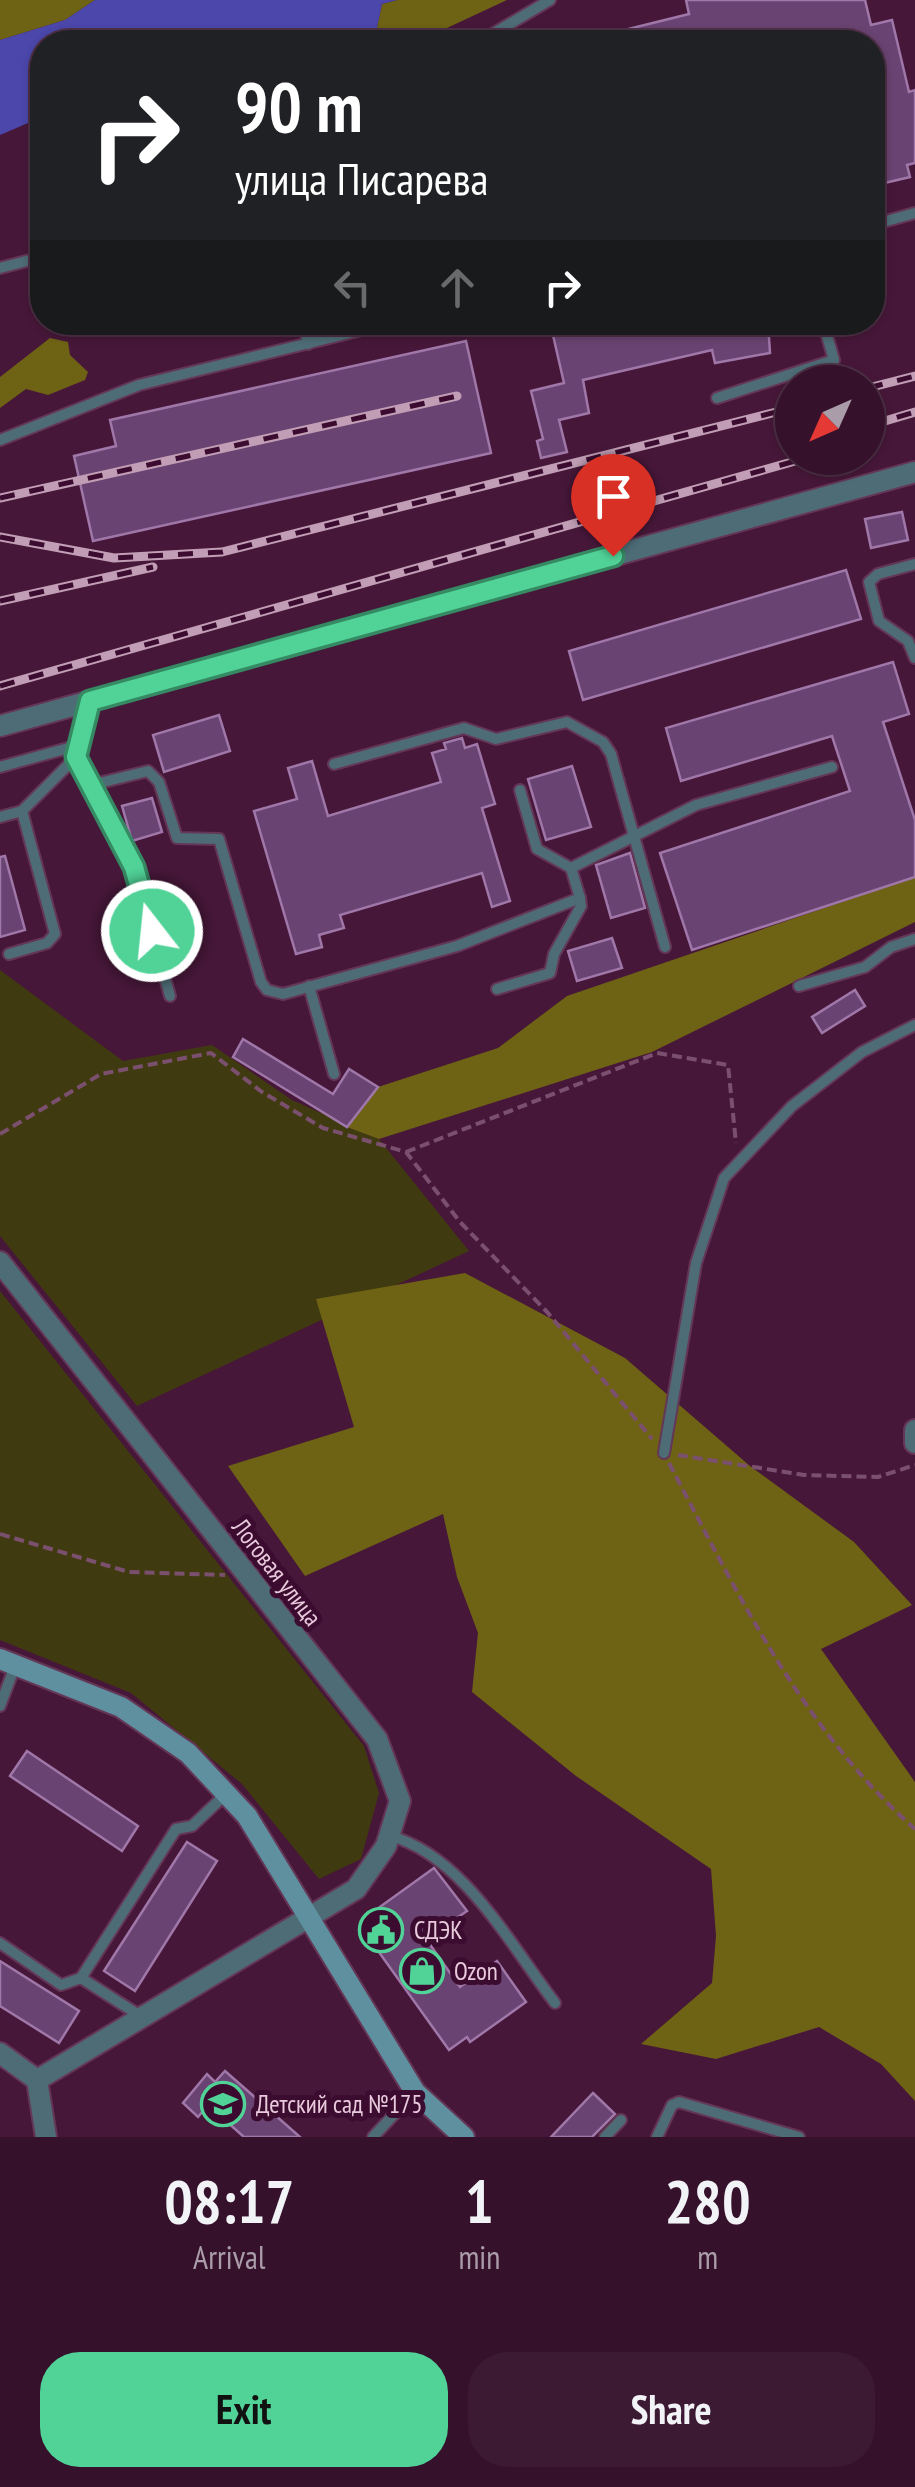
<!DOCTYPE html>
<html lang="en">
<head>
<meta charset="utf-8">
<style>
  :root { --surface:#35112b; --page:#3d1a33; --text:#f1f3f6; --muted:#aa9da9; --line:#4f3147; --accent:#51d398 }
  body { margin:0; font-family:"PT Sans Narrow",sans-serif; background:var(--page); color:var(--text); height:100vh; display:flex; flex-direction:column; font-size:38px; white-space:nowrap }
  * { box-sizing:border-box; margin:0 }
  p { font-size:32px; color:var(--muted) }
  .icon { flex:none; width:55px; height:55px; fill:none; stroke:currentColor; stroke-width:2; stroke-linecap:round; stroke-linejoin:round }
  .map { position:relative; height:2137px; overflow:hidden }
  .panel { display:flex; flex-direction:column; background:var(--surface); flex:1 }
  .panel>* { flex:none }
  .banner { position:absolute; left:30px; top:30px; width:855px; height:305px; border-radius:40px; box-shadow:0 2px 8px #0004,0 0 0 2px var(--line); background:#202124; color:#fff; overflow:hidden }
  .needle { width:65px; rotate:225deg }
  .tools { position:absolute; left:775px; top:365px; display:grid; gap:20px }
  .tools a { display:grid; place-items:center; width:110px; height:110px; border-radius:50%; background:var(--surface); box-shadow:0 2px 8px #0004,0 0 0 2px var(--line); font-size:50px }
  .pin { position:absolute; display:grid; place-items:center; width:85px; height:85px; color:#fff; margin:-102px -42px; border-radius:50% 50% 50% 0; rotate:-45deg; box-shadow:0 0 10px #0007 }
  .pin .icon { rotate:45deg }
  .me { position:absolute; width:110px; margin:-55px; rotate:344deg; stroke-linejoin:round; filter:drop-shadow(0 0 8px #0008) }
  .turn { display:flex; align-items:center; gap:35px; height:210px; padding:0 40px; font-size:45px }
  .turn .icon { width:130px; height:130px; stroke-width:2.5 }
  .turn b { display:block; font-size:70px; line-height:85px }
  .lanes { display:flex; align-items:center; height:95px; padding:0 40px; background:#0003; justify-content:center; gap:50px; direction:ltr }
  .lanes .off { opacity:.35 }
  .eta { display:flex; justify-content:space-evenly; align-items:center; height:170px; text-align:center }
  .eta b { font-size:60px; font-weight:700; line-height:70px }
  .primary-button { display:flex; gap:20px; margin-top:auto; padding:20px 40px }
  .primary-button a { flex:1; height:115px; border-radius:40px; background:var(--accent); color:#111; font-size:40px; font-weight:700; line-height:115px; text-align:center }
  .primary-button a+a { background:var(--page); color:var(--text) }
  .map>svg:first-child { display:block }
</style>
</head>
<body>
<div class="map">
<svg width="915" height="2137" viewBox="0 0 915 2137">
  <rect width="100%" height="100%" fill="#471739"/>
  <g fill="#403a10">
    <polygon points="0,970 123,1061 212,1045 292,1100 379,1139 469,1251 137,1406 0,1236"/>
    <polygon points="0,1291 364,1746 379,1793 361,1859 319,1879 242,1784 131,1693 0,1640"/>
  </g>
  <g fill="#6e6215">
    <polygon points="0,0 95,0 65,20 0,40"/>
    <polygon points="397,0 507,0 417,42 341,42 375,37 382,4"/>
    <polygon points="50,338 68,342 70,355 88,372 85,380 48,395 26,389 0,408 0,377"/>
    <polygon points="915,877 915,922 652,1052 379,1139 347,1127 378,1087 498,1048 567,996"/>
    <polygon points="465,1273 625,1358 750,1466 854,1542 912,1605 821,1649 915,1782 915,2101 881,2064 819,2027 716,2059 641,2044 712,1983 716,1936 711,1869 576,1776 472,1692 478,1633 457,1577 443,1514 305,1576 228,1466 354,1427 316,1299"/>
  </g>
  <polygon fill="#4b47ab" points="95,0 397,0 382,4 375,37 341,42 42,42 42,117 0,135 0,40 65,20"/>
  <g fill="#694371" stroke="#9f77a8" stroke-width="2.5">
    <polygon points="686,0 865,0 871,25 892,20 909,92 915,90 915,163 907,165 910,177 872,186 872,42 596,42 596,37 689,14"/>
    <polygon points="550,322 768,322 770,353 715,363 712,350 583,380 589,413 559,420 567,452 541,458 537,441 543,439 531,391 564,383"/>
    <polygon points="466,341 491,453 93,541 74,456 116,446 110,420"/>
    <polygon points="902,512 908,540 871,548 865,519"/>
    <polygon points="846,570 861,619 583,700 569,651"/>
    <polygon points="893,662 909,714 883,722 915,820 915,877 692,950 660,853 850,791 832,736 681,781 666,728"/>
    <polygon points="219,715 230,751 164,772 153,735"/>
    <polygon points="462,738 465,748 477,744 495,804 482,808 510,901 492,907 482,873 340,915 344,928 319,935 322,947 296,954 254,811 297,799 288,768 312,761 328,816 441,782 432,753 446,749 444,743"/>
    <polygon points="572,766 591,827 546,840 528,779"/>
    <polygon points="152,798 162,832 132,841 122,806"/>
    <polygon points="630,853 645,908 611,918 596,865"/>
    <polygon points="5,856 25,930 0,937 0,857"/>
    <polygon points="612,938 622,968 577,981 568,951"/>
    <polygon points="855,990 865,1006 822,1033 812,1017"/>
    <polygon points="243,1039 333,1094 349,1069 378,1087 347,1127 233,1057"/>
    <polygon points="27,1751 138,1826 122,1851 10,1776"/>
    <polygon points="187,1842 217,1861 135,1991 104,1971"/>
    <polygon points="434,1868 467,1911 426,1939 460,1987 497,1961 526,2002 470,2042 467,2037 449,2050 361,1927 380,1914 377,1909"/>
    <polygon points="0,1961 79,2011 59,2043 0,2006"/>
    <polygon points="225,2071 300,2137 244,2137 208,2105 198,2117 183,2103 207,2074 215,2082"/>
    <polygon points="593,2093 615,2114 592,2137 551,2137"/>
  </g>
  <g fill="none" stroke-linecap="round" stroke-linejoin="round">
    <defs>
      <g id="lane">
        <polyline points="479,42 550,0"/>
        <polyline points="872,225 915,213"/>
        <polyline points="0,268 42,257"/>
        <polyline points="304,322 308,344"/>
        <polyline points="717,398 834,360 823,322"/>
        <polyline points="0,440 139,385 394,322"/>
        <polyline points="915,564 878,574 869,582 879,621 908,641 915,658"/>
        <polyline points="76,757 134,867 170,996"/>
        <polyline points="334,764 464,728 496,739 567,722 603,742 611,754 665,947"/>
        <polyline points="0,767 79,745"/>
        <polyline points="91,785 148,771 159,782 177,838 219,839 261,982 267,990 283,994 457,946 580,898 571,868 696,805 832,767"/>
        <polyline points="520,790 537,849 571,868"/>
        <polyline points="0,817 22,811 76,757 90,701"/>
        <polyline points="9,954 47,943 55,934 22,811"/>
        <polyline points="309,986 334,1074"/>
        <polyline points="799,986 865,967 891,947 915,939"/>
        <polyline points="497,989 550,973 554,954 581,906 580,898"/>
        <polyline points="664,1453 696,1263 724,1178 792,1106 862,1052 915,1025"/>
        <polyline points="0,1706 15,1666"/>
        <path d="M390 1836C463 1855 511 1946 555 2003"/>
        <polyline points="0,1943 61,1985 81,1978"/>
        <polyline points="142,2017 81,1978 176,1829 192,1826 226,1794"/>
        <polyline points="373,2137 415,2092"/>
        <polyline points="605,2137 621,2120"/>
        <polyline points="657,2137 672,2105 679,2102 799,2137"/>
      </g>
      <g id="street">
        <polyline points="0,726 915,472"/>
        <polyline points="0,1262 377,1739 400,1801 386,1846 356,1889 37,2080"/>
        <polyline points="915,1430 915,1443"/>
        <polyline points="0,2053 37,2080 46,2137"/>
      </g>
      <polyline id="secondary" points="0,1659 121,1707 188,1753 247,1816 415,2092 464,2137"/>
    </defs>
    <use href="#lane" stroke="#643757" stroke-width="14"/>
    <use href="#street" stroke="#643757" stroke-width="24"/>
    <use href="#secondary" stroke="#643757" stroke-width="24"/>
    <g stroke="#7b506e" stroke-width="4" stroke-dasharray="10 5" stroke-linecap="butt">
      <polyline points="0,1134 101,1074 211,1053 262,1092 323,1128 406,1152 460,1222 548,1313 652,1439"/>
      <polyline points="406,1152 657,1053 728,1065 736,1143"/>
      <polyline points="678,1455 804,1475 878,1477 915,1465"/>
      <path d="M669 1463C738 1594 802 1729 915 1829"/>
      <polyline points="0,1534 129,1572 225,1575"/>
    </g>
    <use href="#lane" stroke="#4e6c76" stroke-width="10"/>
    <use href="#street" stroke="#4e6c76" stroke-width="20"/>
    <use href="#secondary" stroke="#5e90a0" stroke-width="20"/>
    <defs>
      <g id="rail">
        <polyline points="868,388 915,376"/>
        <polyline points="868,426 915,412"/>
        <polyline points="0,498 457,396"/>
        <polyline points="0,537 114,558 222,552 792,408"/>
        <polyline points="0,601 153,567"/>
        <polyline points="0,686 806,458"/>
      </g>
    </defs>
    <use href="#rail" stroke="#c19eb5" stroke-width="9"/>
    <use href="#rail" stroke="#3b0c2f" stroke-width="5" stroke-dasharray="15" stroke-linecap="butt"/>
  </g>
  <g fill="none" stroke-linecap="round" stroke-linejoin="round">
    <defs>
      <polyline id="route" points="152,931 134,867 76,757 90,701 613,556"/>
    </defs>
    <use href="#route" stroke="#358963" stroke-width="25"/>
    <use href="#route" stroke="#51d398" stroke-width="18"/>
  </g>
  <defs>
    <symbol id="civic-ring" viewBox="-11 -11 22 22"><circle r="9.5" fill="#3b0c2f" stroke="#51d398" stroke-width="1.5"/><path d="M-.6-6.5H3V-4.5H.6V-3L4-1V1h2V6H-6V1h2V-1L-.6-3ZM-1.2 2.5V6h2.4V2.5Z" fill="#51d398"/></symbol>
    <symbol id="shop-ring" viewBox="-11 -11 22 22"><circle r="9.5" fill="#3b0c2f" stroke="#51d398" stroke-width="1.5"/><path d="M-5-2.5h2.3a2.7 3.5 0 0 1 5.4 0H5L5.5 6h-11ZM-1.5-2.5h3a1.5 2.3 0 0 0-3 0Z" fill="#51d398"/></symbol>
    <symbol id="school-ring" viewBox="-11 -11 22 22"><circle r="9.5" fill="#3b0c2f" stroke="#51d398" stroke-width="1.5"/><path d="M0-5L7-2L0 1L-7-2ZM-4 1L0 2.5L4 1V4Q0 6-4 4Z" fill="#51d398"/></symbol>
  </defs>
  <g fill-rule="evenodd">
    <use href="#civic-ring" x="356" y="1905" width="50" height="50"/>
    <use href="#shop-ring" x="397" y="1946" width="50" height="50"/>
    <use href="#school-ring" x="198" y="2079" width="50" height="50"/>
  </g>
  <g text-anchor="middle" stroke-width="10" stroke-linejoin="round" paint-order="stroke">
    <g font-size="25" fill="#e9cadd" stroke="#3b0c2f">
      <text transform="translate(277 1572) rotate(52)" y="9">Логовая улица</text>
    </g>
    <g font-size="25" fill="#e9cadd" stroke="#3b0c2f" text-anchor="start">
      <text x="414" y="1939">СДЭК</text>
      <text x="454" y="1980">Ozon</text>
      <text x="256" y="2113">Детский сад №175</text>
    </g>
  </g>
</svg>
<div class="tools">
<a><svg class="needle" viewBox="-14 -14 28 28"><path d="M0-13l5 13h-10z" fill="#e53935"/><path d="M0 13l5-13h-10z" fill="#aa9da9"/></svg></a>
</div>
<div class="pin" style="left:613px;top:556px;background:#d93025"><svg class="icon" aria-label="arrive" viewBox="0 0 24 24"><path d="M6 21V4h12l-3 4 3 4H6"/></svg></div>
<svg class="me" style="left:152px;top:931px" viewBox="-20 -20 40 40"><circle r="17" fill="#51d398" stroke="#fff" stroke-width="3"/><path d="M0-11L8 9 0 5-8 9z" fill="#fff"/></svg>
<div class="banner">
<div class="turn"><svg class="icon" aria-label="right" viewBox="0 0 24 24"><path d="M7 20v-9h11M14 6l5 5-5 5"/></svg><div><b>90 m</b>улица Писарева</div></div>
<div class="lanes"><svg class="icon off" aria-label="left" viewBox="0 0 24 24"><path d="M17 20v-9H6M10 6l-5 5 5 5"/></svg><svg class="icon off" aria-label="ahead" viewBox="0 0 24 24"><path d="M12 20V5M6 11l6-6 6 6"/></svg><svg class="icon" aria-label="right" viewBox="0 0 24 24"><path d="M7 20v-9h11M14 6l5 5-5 5"/></svg></div>
</div>
</div>
<section class="panel">
<div class="eta">
<div><b>08:17</b><p>Arrival</p></div>
<div><b>1</b><p>min</p></div>
<div><b>280</b><p>m</p></div>
</div>
<div class="primary-button"><a>Exit</a><a>Share</a></div>
</section>
</body>
</html>
